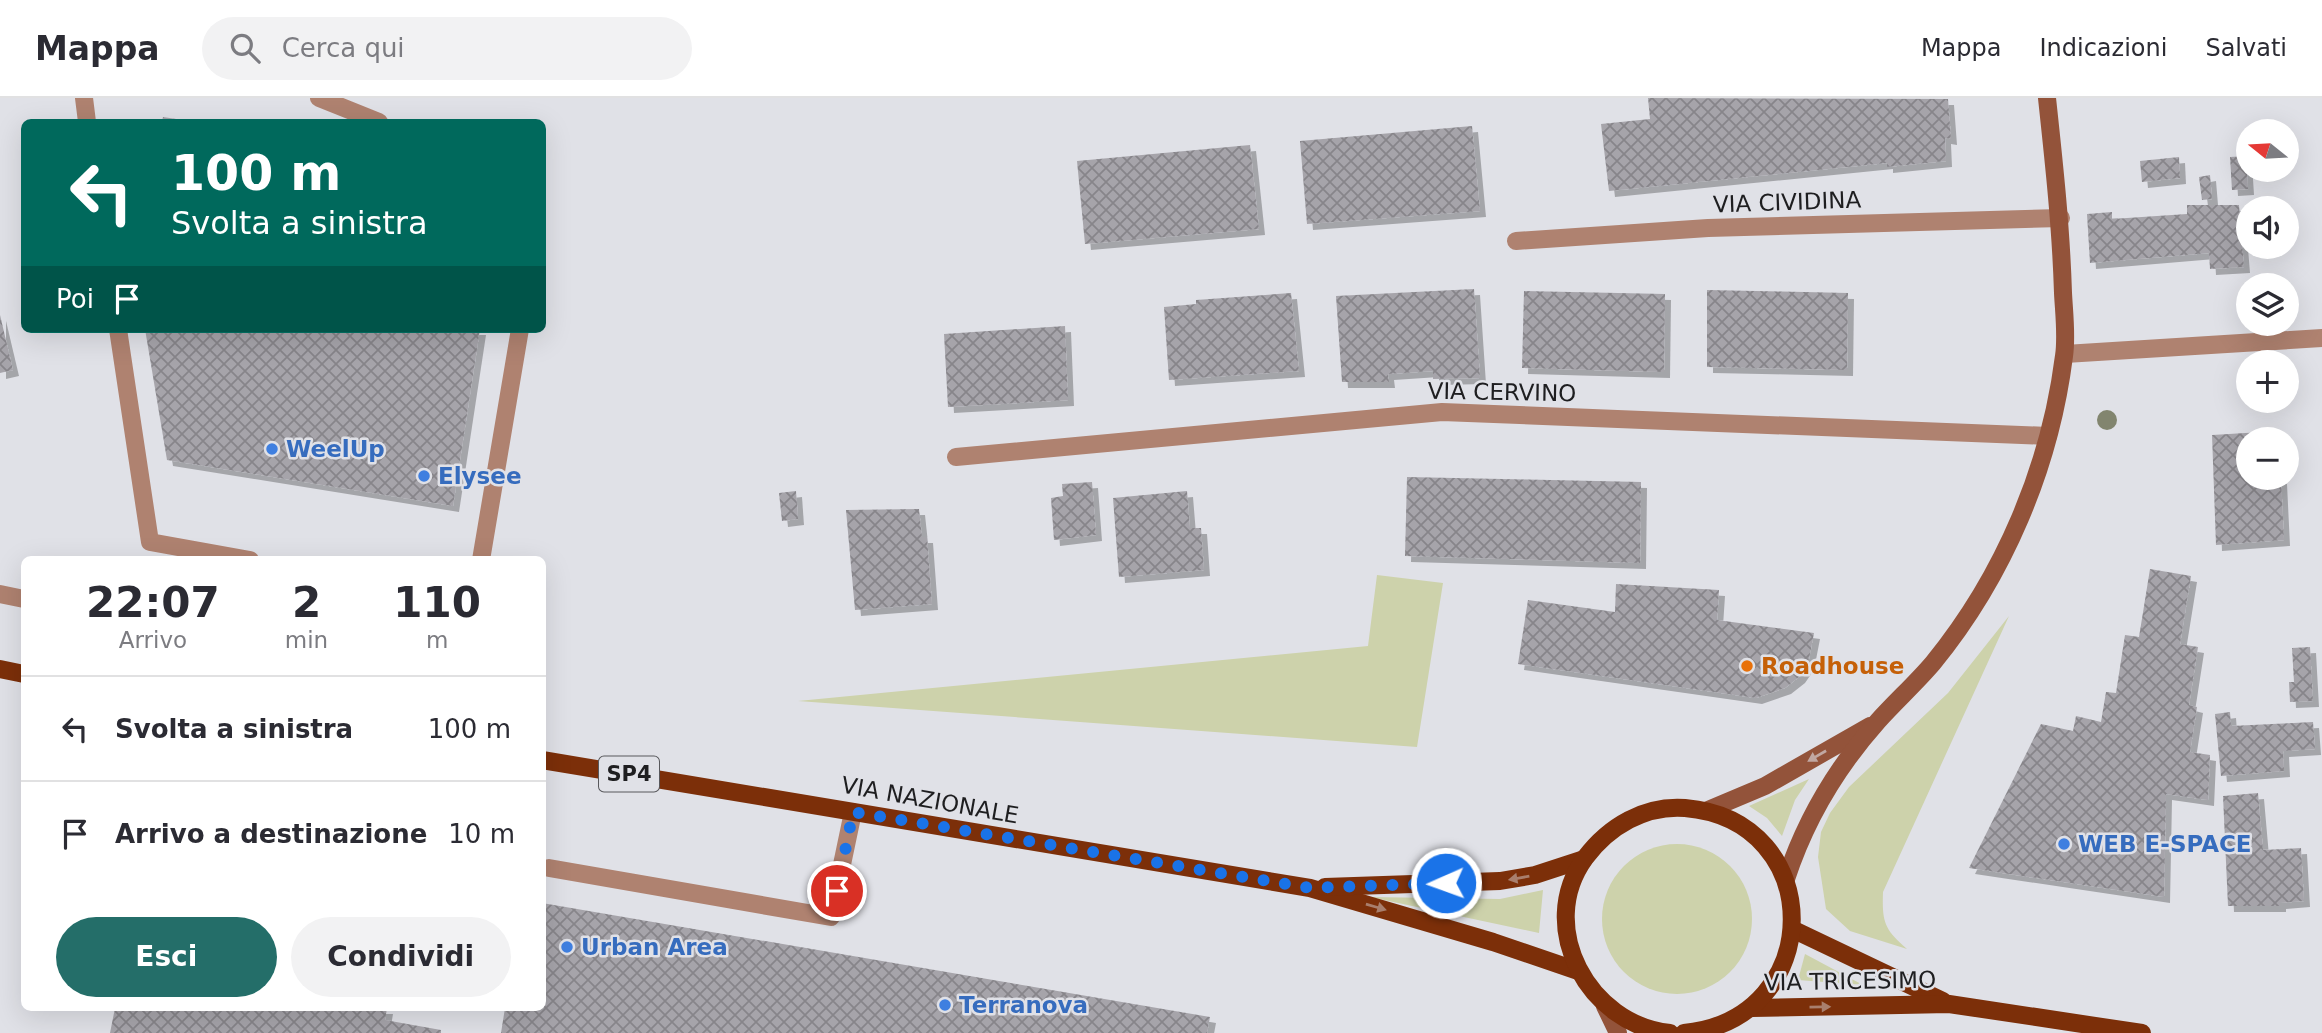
<!DOCTYPE html>
<html lang="it">
<head>
<meta charset="utf-8">
<style>
  :root { --surface:#fff; --page:#f2f2f3; --text:#2b2b33; --muted:#7c7c81; --line:#e1e1e2; --accent:#246e69 }
  body { margin:0; font-family:"DejaVu Sans",sans-serif; background:var(--page); color:var(--text); height:100vh; display:flex; flex-direction:column; font-size:26px; white-space:nowrap }
  * { box-sizing:border-box; margin:0 }
  p { font-size:23px; color:var(--muted) }
  .icon { flex:none; width:38px; height:38px; fill:none; stroke:currentColor; stroke-width:2; stroke-linecap:round; stroke-linejoin:round }
  .map { position:relative; flex:1; overflow:hidden }
  .details { position:absolute; left:21px; top:458px; width:525px; height:455px; display:flex; flex-direction:column; background:var(--surface); border-radius:10px; box-shadow:0 7px 28px #0002 }
  .details>* { flex:none }
  .hud { position:absolute; left:21px; top:21px; width:525px; height:214px; border-radius:10px; box-shadow:0 7px 28px #0002; background:#00695c; color:#fff; overflow:hidden }
  .needle { width:46px; rotate:288deg }
  .buttons { position:absolute; left:2236px; top:21px; display:grid; gap:14px }
  .buttons a { display:grid; place-items:center; width:63px; height:63px; border-radius:50%; background:var(--surface); box-shadow:0 7px 28px #0002; font-size:35px }
  .pin { position:absolute; display:grid; place-items:center; width:60px; height:60px; color:#fff; margin:-30px; border:4px solid #fff; border-radius:50%; box-shadow:0 2px 7px #0007 }
  .me { position:absolute; width:77px; margin:-38px; rotate:268deg; stroke-linejoin:round; filter:drop-shadow(0 0 5px #0008) }
  .turn { display:flex; align-items:center; gap:24px; height:147px; padding:0 35px; font-size:32px }
  .turn .icon { width:91px; height:91px; stroke-width:2.5 }
  .turn b { display:block; font-size:49px; line-height:60px }
  .then { display:flex; align-items:center; height:66px; padding:0 35px; background:#0003; gap:14px; font-size:26px }
  .eta { display:flex; justify-content:space-evenly; align-items:center; height:119px; text-align:center }
  .eta b { font-size:42px; font-weight:700; line-height:49px }
  .cta { display:flex; gap:14px; margin-top:auto; padding:14px 35px }
  .cta a { flex:1; height:80px; border-radius:42px; background:var(--accent); color:#fff; font-size:28px; font-weight:700; line-height:80px; text-align:center }
  .cta a+a { background:var(--page); color:var(--text) }
  ul { padding:0; list-style:none }
  li { display:flex; align-items:center; gap:21px; height:105px; padding:0 35px; border-top:2px solid var(--line) }
  li div { flex:1 }
  li b { display:block; font-size:26px }
  li em { font-style:normal }
  header { display:flex; align-items:center; gap:42px; box-sizing:border-box; height:98px; padding:0 35px; background:var(--surface); border-bottom:2px solid var(--line) }
  header strong { font-size:33px }
  nav { display:flex; gap:38px; margin-inline-start:auto; font-size:24px }
  .search { width:490px; height:63px; background:var(--page); display:flex; align-items:center; gap:18px; box-sizing:border-box; padding:0 24px; border-radius:38px; color:var(--muted); font-size:26px }
  .map>svg:first-child { display:block }
</style>
</head>
<body>
<header>
<strong>Mappa</strong>
<div class="search"><svg class="icon" aria-label="search" viewBox="0 0 24 24"><circle cx="10" cy="10" r="6"/><path d="M15 15l6 6"/></svg>Cerca qui</div>
<nav><a>Mappa</a><a>Indicazioni</a><a>Salvati</a></nav>
</header>
<div class="map">
<svg width="2322" height="935" viewBox="0 0 2322 935">
  <defs>
    <pattern id="building-cross-hatch" width="8" height="8" patternUnits="userSpaceOnUse" patternTransform="scale(1.75)"><rect width="8" height="8" fill="#a6a4aa"/><path d="M0 0l8 8M0 8l8-8" fill="none" stroke="#87858a"/></pattern>
    <filter id="shadow"><feDropShadow dx="6" dy="6" stdDeviation="0" flood-color="#0004"/></filter>
  </defs>
  <rect width="100%" height="100%" fill="#e0e1e7"/>
  <g fill="#cdd2ab">
    <polygon points="1377,477 1443,485 1417,649 798,603 1368,548"/>
    <path d="M2009 518 1883 794C1882 824 1884 831 1907 851L1850 833 1826 811 1818 759 1821 734 1830 715 1849 689 1948 595Z"/>
    <polygon points="1809,681 1795,702 1782,738 1767,720 1749,708"/>
    <circle cx="1677" cy="821" r="75"/>
    <polygon points="1543,792 1539,835 1370,799 1500,801"/>
    <polygon points="1805,856 1863,887 1798,882"/>
  </g>
  <g fill="url(#building-cross-hatch)" filter="url(#shadow)">
    <polygon points="1648,0 1948,1 1951,41 1945,40 1946,63 1887,69 1887,65 1609,93 1601,26 1650,21"/>
    <polygon points="163,19 189,23 189,24 162,24"/>
    <polygon points="1472,28 1480,113 1307,126 1300,43"/>
    <polygon points="1250,47 1259,131 1085,146 1077,63"/>
    <polygon points="2246,58 2248,91 2232,92 2230,59"/>
    <polygon points="2179,59 2180,80 2142,84 2140,63"/>
    <polygon points="2210,77 2212,101 2202,102 2199,79"/>
    <polygon points="2187,107 2239,107 2244,169 2210,171 2209,155 2090,165 2087,116 2112,114 2112,121 2187,116"/>
    <polygon points="1474,191 1480,280 1433,281 1433,273 1388,276 1389,284 1342,284 1336,198"/>
    <polygon points="1707,192 1848,195 1847,272 1707,269"/>
    <polygon points="1524,193 1665,196 1664,274 1522,270"/>
    <polygon points="1291,195 1299,273 1169,282 1164,209 1196,206 1196,202"/>
    <polygon points="0,217 13,272 0,275"/>
    <polygon points="1065,228 1068,302 948,309 944,236"/>
    <polygon points="145,231 480,231 453,408 167,362"/>
    <polygon points="2279,333 2279,341 2249,341 2249,380 2281,380 2284,442 2216,447 2212,337"/>
    <polygon points="1407,379 1641,384 1640,465 1405,458"/>
    <polygon points="1092,384 1096,437 1054,442 1051,400 1063,398 1062,386"/>
    <polygon points="796,393 798,421 782,423 779,395"/>
    <polygon points="1187,393 1190,430 1201,430 1204,472 1119,479 1113,400"/>
    <polygon points="919,411 922,439 927,439 932,506 855,512 846,412"/>
    <polygon points="2150,471 2191,478 2180,546 2198,549 2189,607 2197,609 2190,654 2210,657 2208,702 2166,696 2164,799 1969,770 2041,626 2073,633 2076,618 2101,624 2106,594 2116,595 2125,537 2139,539"/>
    <polygon points="1616,486 1719,492 1717,522 1814,535 1808,566 1799,579 1785,590 1756,600 1518,566 1528,502 1615,514"/>
    <polygon points="2310,549 2313,603 2290,604 2289,584 2294,584 2292,550"/>
    <polygon points="2230,614 2231,628 2313,624 2315,651 2283,653 2284,673 2221,678 2215,616"/>
    <polygon points="2258,695 2263,752 2301,750 2304,803 2280,805 2280,808 2228,808 2223,698"/>
    <polygon points="542,805 1210,919 1207,935 501,935 505,910 542,910"/>
    <polygon points="115,910 387,910 385,922 441,932 441,935 110,935"/>
  </g>
  <g fill="none" stroke-linecap="round" stroke-linejoin="round">
    <g stroke="#af8270" stroke-width="18">
      <polyline points="84,0 87,24"/>
      <polyline points="319,0 379,24"/>
      <polyline points="118,231 150,444 250,462"/>
      <polyline points="481,462 520,231"/>
      <polyline points="0,496 24,501"/>
      <polyline points="549,770 831,819 853,714"/>
    </g>
    <g stroke="#af8270" stroke-width="18">
      <polyline points="1516,143 1708,130 2061,120"/>
      <polyline points="2065,256 2322,240"/>
      <polyline points="956,359 1442,314 2048,338"/>
    </g>
    <g stroke="#93533a" stroke-width="18">
      <polyline points="1708,712 1765,688 1870,628"/>
      <path d="M1786 781C1805 723 1837 669 1878 623 1896 603 1916 585 1933 565 2004 478 2050 369 2064 258 2067 238 2064 215 2063 195 2061 129 2054 65 2047 0"/>
      <polyline points="1605,908 1618,935"/>
    </g>
    <g stroke="#7c2f09" stroke-width="18">
      <polyline points="0,571 24,576"/>
      <polyline points="542,662 1310,790 1493,844 1578,873"/>
      <polyline points="1325,789 1500,783 1535,777 1584,761"/>
      <polyline points="1792,831 1943,903"/>
      <polyline points="1752,910 1949,906 2142,935"/>
      <path d="M1670 935C1589 927 1535 829 1585 760 1609 728 1645 707 1685 710 1828 722 1827 921 1684 935"/>
    </g>
  </g>
  <circle fill="#82856f" cx="2107" cy="322" r="10"/>
  <defs><path id="oneway-solid" d="M-6-.8H1V-3.2L6.5 0L1 3.2V.8H-6Z" transform="scale(1.75)"/></defs>
  <use fill="#c1a8a2" href="#oneway-solid" transform="translate(1817 658) rotate(150)"/>
  <g fill="#a97f6d">
    <use href="#oneway-solid" transform="translate(1519 780) rotate(170)"/>
    <use href="#oneway-solid" transform="translate(1376 809) rotate(16)"/>
    <use href="#oneway-solid" transform="translate(1820 909) rotate(-1)"/>
  </g>
  <g fill="none" stroke-linecap="round" stroke-linejoin="round">
    <polyline stroke="#1a73e8" stroke-width="12" stroke-dasharray="0 21.6" points="837,793 853,714 1310,790 1446,785"/>
  </g>
  <g fill="#3f7fe0" stroke="#e0e1e7" stroke-width="2.5">
    <circle cx="272" cy="351" r="7"/>
    <circle cx="424" cy="378" r="7"/>
    <circle cx="2064" cy="746" r="7"/>
    <circle cx="567" cy="849" r="7"/>
    <circle cx="945" cy="907" r="7"/>
  </g>
  <circle fill="#e8710a" stroke="#e0e1e7" stroke-width="2.5" cx="1747" cy="568" r="7"/>
  <g text-anchor="middle" stroke-width="5" stroke-linejoin="round" paint-order="stroke">
    <rect fill="#e0e1e7" stroke="#58585c" stroke-width="2" x="599" y="658.5" width="60" height="35" rx="5"/>
    <g font-size="21" font-weight="bold" fill="#1e1e20">
      <text x="629" y="683">SP4</text>
    </g>
    <g font-size="23" fill="#1e1e20" stroke="#e0e1e7">
      <text transform="translate(1787 104) rotate(-2)" y="8">VIA CIVIDINA</text>
      <text transform="translate(1502 294) rotate(1)" y="8">VIA CERVINO</text>
      <text transform="translate(930 702) rotate(10)" y="8">VIA NAZIONALE</text>
      <text transform="translate(1850 883) rotate(-1)" y="8">VIA TRICESIMO</text>
    </g>
    <g font-size="23" font-weight="bold" fill="#366cbe" stroke="#e0e1e7" text-anchor="start">
      <text x="286" y="359">WeelUp</text>
      <text x="438" y="386">Elysee</text>
      <text x="2078" y="754">WEB E-SPACE</text>
      <text x="581" y="857">Urban Area</text>
      <text x="959" y="915">Terranova</text>
    </g>
    <g font-size="23" font-weight="bold" fill="#c56008" stroke="#e0e1e7" text-anchor="start">
      <text x="1761" y="576">Roadhouse</text>
    </g>
  </g>
</svg>
<div class="buttons">
<a><svg class="needle" viewBox="-14 -14 28 28"><path d="M0-13l5 13h-10z" fill="#e53935"/><path d="M0 13l5-13h-10z" fill="#7c7c81"/></svg></a>
<a><svg class="icon" aria-label="sound" viewBox="0 0 24 24"><path d="M4 9h4l5-4v14l-5-4H4zM17 9q2 3 0 6"/></svg></a>
<a><svg class="icon" aria-label="layers" viewBox="0 0 24 24"><path d="M12 4l9 5-9 5-9-5zM3 14l9 5 9-5"/></svg></a>
<a>+</a>
<a>−</a>
</div>
<div class="pin" style="left:837px;top:793px;background:#d93025"><svg class="icon" aria-label="arrive" viewBox="0 0 24 24"><path d="M6 21V4h12l-3 4 3 4H6"/></svg></div>
<svg class="me" style="left:1446px;top:785px" viewBox="-20 -20 40 40"><circle r="17" fill="#1a73e8" stroke="#fff" stroke-width="3"/><path d="M0-11L8 9 0 5-8 9z" fill="#fff"/></svg>
<div class="hud">
<div class="turn"><svg class="icon" aria-label="left" viewBox="0 0 24 24"><path d="M17 20v-9H6M10 6l-5 5 5 5"/></svg><div><b>100 m</b>Svolta a sinistra</div></div>
<div class="then">Poi<svg class="icon" aria-label="arrive" viewBox="0 0 24 24"><path d="M6 21V4h12l-3 4 3 4H6"/></svg></div>
</div>
<section class="details">
<div class="eta">
<div><b>22:07</b><p>Arrivo</p></div>
<div><b>2</b><p>min</p></div>
<div><b>110</b><p>m</p></div>
</div>
<ul>
<li><svg class="icon" aria-label="left" viewBox="0 0 24 24"><path d="M17 20v-9H6M10 6l-5 5 5 5"/></svg><div><b>Svolta a sinistra</b></div><em>100 m</em></li>
<li><svg class="icon" aria-label="arrive" viewBox="0 0 24 24"><path d="M6 21V4h12l-3 4 3 4H6"/></svg><div><b>Arrivo a destinazione</b></div><em>10 m</em></li>
</ul>
<div class="cta"><a>Esci</a><a>Condividi</a></div>
</section>
</div>
</body>
</html>
